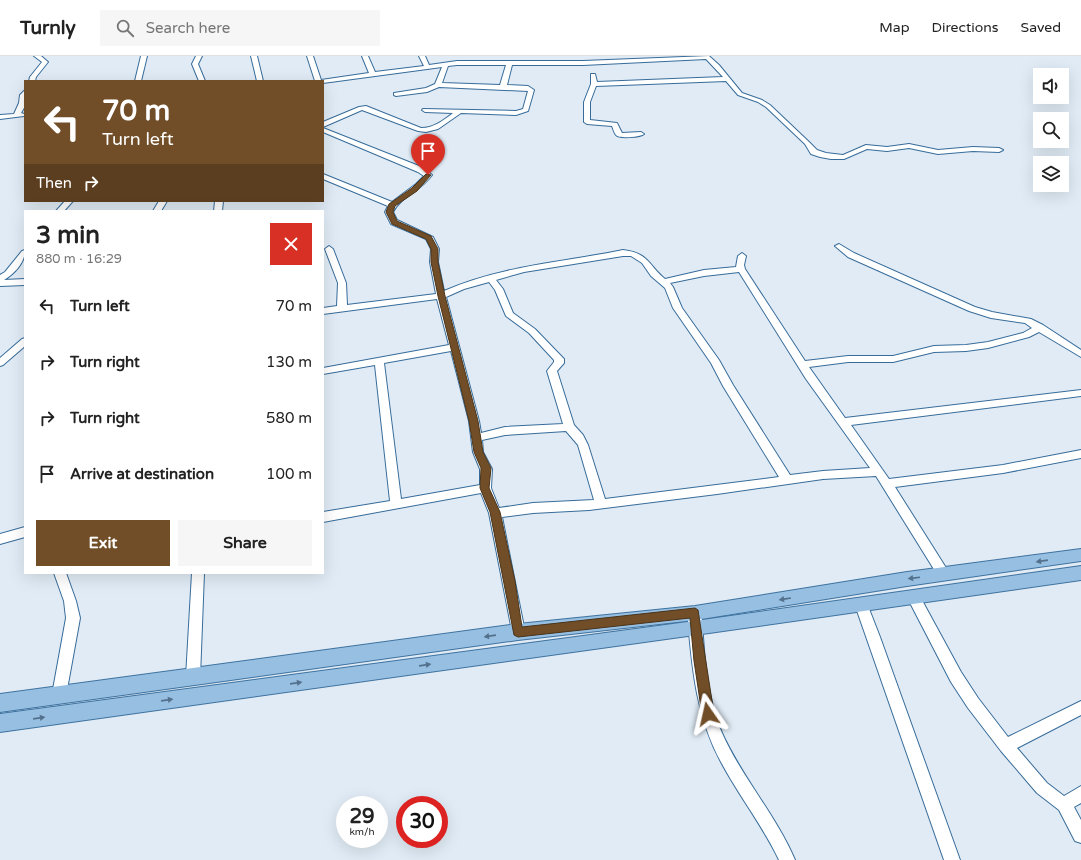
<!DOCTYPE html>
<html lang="en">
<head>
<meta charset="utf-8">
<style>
  :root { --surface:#fff; --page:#f6f6f6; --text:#222; --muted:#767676; --line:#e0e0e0; --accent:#714e27 }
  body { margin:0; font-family:"Varela Round",sans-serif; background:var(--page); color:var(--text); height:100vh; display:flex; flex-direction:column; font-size:15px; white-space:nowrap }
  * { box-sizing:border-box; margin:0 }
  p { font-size:13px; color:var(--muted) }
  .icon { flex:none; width:22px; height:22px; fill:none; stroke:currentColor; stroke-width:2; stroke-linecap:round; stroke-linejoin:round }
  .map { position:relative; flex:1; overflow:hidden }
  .sheet { position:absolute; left:24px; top:154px; width:300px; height:364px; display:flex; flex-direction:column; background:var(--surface); border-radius:0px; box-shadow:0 4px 16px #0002 }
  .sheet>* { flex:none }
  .guide { position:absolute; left:24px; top:24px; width:300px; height:122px; border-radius:0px; box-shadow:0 4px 16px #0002; background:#714e27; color:#fff; overflow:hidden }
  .buttons { position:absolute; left:1033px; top:12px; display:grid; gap:8px }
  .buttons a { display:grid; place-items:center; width:36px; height:36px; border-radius:0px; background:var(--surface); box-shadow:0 4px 16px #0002; font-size:20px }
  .speed { position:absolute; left:336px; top:740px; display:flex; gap:8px; font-size:20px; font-weight:700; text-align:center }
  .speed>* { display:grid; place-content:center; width:52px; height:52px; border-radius:50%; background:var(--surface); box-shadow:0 4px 16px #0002; line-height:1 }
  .speed small { font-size:10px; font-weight:400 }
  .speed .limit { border:6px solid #d22; background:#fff; color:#111 }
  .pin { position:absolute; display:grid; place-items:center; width:34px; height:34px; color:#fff; margin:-41px -17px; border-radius:50% 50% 50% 0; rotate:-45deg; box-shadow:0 0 4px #0007 }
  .pin .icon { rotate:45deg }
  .me { position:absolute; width:44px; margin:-22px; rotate:349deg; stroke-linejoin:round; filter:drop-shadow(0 0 3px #0008) }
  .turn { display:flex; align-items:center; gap:14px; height:84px; padding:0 12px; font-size:18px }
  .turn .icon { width:52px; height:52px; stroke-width:2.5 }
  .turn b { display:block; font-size:28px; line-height:34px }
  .then { display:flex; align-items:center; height:38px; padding:0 12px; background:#0003; gap:8px; font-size:15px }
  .round { display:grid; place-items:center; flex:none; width:42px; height:42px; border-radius:0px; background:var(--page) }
  .headline { display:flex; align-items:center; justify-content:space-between; height:68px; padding:0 12px }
  h1 { font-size:24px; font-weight:700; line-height:30px }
  .button { display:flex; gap:8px; margin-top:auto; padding:8px 12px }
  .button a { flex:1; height:46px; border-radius:0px; background:var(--accent); color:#fff; font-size:16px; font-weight:700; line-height:46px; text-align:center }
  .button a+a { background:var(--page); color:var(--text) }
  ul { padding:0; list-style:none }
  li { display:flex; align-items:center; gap:12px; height:56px; padding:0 12px }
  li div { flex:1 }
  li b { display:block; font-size:15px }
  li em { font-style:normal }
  header { display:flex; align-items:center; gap:24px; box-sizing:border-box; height:56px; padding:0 20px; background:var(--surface); border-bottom:1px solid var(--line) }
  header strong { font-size:19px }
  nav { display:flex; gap:22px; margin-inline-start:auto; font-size:14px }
  .search { width:280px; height:36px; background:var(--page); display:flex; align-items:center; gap:10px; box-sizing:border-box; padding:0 14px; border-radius:0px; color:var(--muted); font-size:15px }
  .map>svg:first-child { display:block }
</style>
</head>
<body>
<header>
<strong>Turnly</strong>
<div class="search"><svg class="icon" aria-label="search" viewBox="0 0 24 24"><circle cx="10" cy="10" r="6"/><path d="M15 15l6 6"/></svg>Search here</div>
<nav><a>Map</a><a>Directions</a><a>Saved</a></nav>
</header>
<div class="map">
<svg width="1081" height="804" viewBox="0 0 1081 804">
  <rect width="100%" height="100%" fill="#e0ebf5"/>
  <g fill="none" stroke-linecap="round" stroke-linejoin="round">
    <defs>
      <g id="minor">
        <polygon points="34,0 41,0 48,6 36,21 35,25 29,25 30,21 42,6"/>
        <polygon points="141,0 147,0 141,25 135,25"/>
        <polygon points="196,0 202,0 198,8 205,25 199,25 192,8"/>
        <polygon points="251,0 257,0 263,25 257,25"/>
        <path d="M307 0H313L321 24 369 17 362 0H368L375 16 424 10 419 0H425L429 9 457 5H583L709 0 719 9 742 37 762 44 770 49 809 86 817 94 826 97 843 99 866 89 887 91 909 88 938 94 973 91 999 92 1003 94 999 96 973 95 938 98 909 92 887 95 867 93 844 103H831L820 101 811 98 805 88 766 51 758 46 738 39 726 25 596 30 590 46V64L617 67 622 77 641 76 644 78C641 81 619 83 616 79 614 77 613 72 612 70L587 68 584 66V46L591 28V18H595L597 26 723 21 706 3 583 9H512L507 29 528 30 534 34 528 55 516 59 461 57 438 73 426 76 418 75 362 54 323 71V66L359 51 366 50 421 72C434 72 444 64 453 57L425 56 422 54 423 53 516 55 523 53 528 35 439 31 427 36 396 40 394 39V37L426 32 435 28 442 11 323 27V25H315ZM457 9H506L500 29 442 27 448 10Z"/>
        <polygon points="25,34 25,50 21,57 24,58 24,60 0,63 0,59 14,58 19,47 20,39"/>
        <path d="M323 72 424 112 432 119C421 135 401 140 393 156L397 164 433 181 439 193 438 206 444 235C500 210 564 206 623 194 649 197 648 209 665 223L704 214 736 211 738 200 742 197 746 200 744 209 745 213 805 305 848 300H893L934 290 966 289 988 286 1023 277 1032 272 1025 267 991 262 969 255 848 201 835 190 839 188 854 197 975 251 992 256 1031 263 1043 269 1081 294V301L1039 276 1029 281 988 292 966 295 934 296 893 306H848L809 311 845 362 1081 334V340L851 369 889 423 1003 409 1081 394V402L1003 417 895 431 948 515 950 519 948 523 944 524 940 523 876 420 823 423 717 438 589 454 533 457 502 461 525 576 523 580 518 582 513 580 489 457 481 437 323 466V456L390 445 375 309 323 318V312L449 289 437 243 323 258V252L337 250 338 227 325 193 329 190 333 193 346 227 347 249 436 238 430 206 431 193 426 183 391 168 385 156 388 150 323 123V118L392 146 416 128 424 120 418 116 323 76ZM623 200H631L642 207 651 220 665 232 673 252 711 307 723 330 779 421 605 443 588 389 583 379 574 369 557 315 564 307V303L535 273 513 257 503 233 496 224 524 216ZM739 216 806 323 870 412 823 415 790 419 733 329 719 304 682 252 673 231 670 227 704 220ZM489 226 495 234 506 260 529 277 554 304V306L547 315 563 368 505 371 481 377 479 365 446 241 464 233ZM451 295 469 365 473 396 480 413V429L401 443 384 307ZM566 375 578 389 594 444 533 447 499 452 491 432 492 413 483 396 482 384 505 379Z"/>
        <polygon points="65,145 73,145 64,155 56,155"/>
        <polygon points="159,145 167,145 161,155 153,155"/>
        <polygon points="215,145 223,145 222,155 214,155"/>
        <path d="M25 194C25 207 14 218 4 224L25 223V229L0 230V219L5 216 22 195Z"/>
        <polygon points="25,282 25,290 3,309 0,310 0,302 22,283"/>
        <polygon points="25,471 25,481 0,488 0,478"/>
        <polygon points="54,517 66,517 76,545 80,562 66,639 64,644 59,646 54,644 52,639 66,562 64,545"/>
        <polygon points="192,517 204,517 200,621 198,626 193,627 188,626 186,621"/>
        <polygon points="913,535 918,537 961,616 978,642 1008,681 1081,645 1081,659 1017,692 1047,727 1064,740 1081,730 1081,747 1074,751 1081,764 1081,787 1075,785 1059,754 1037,737 1001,695 968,652 951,626 907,541 908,537"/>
        <polygon points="861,543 866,545 880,581 960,804 944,804 855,549 856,545"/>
        <path d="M695 558 700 560 702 564C704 602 707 642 722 677 742 722 776 759 795 804H779C763 770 739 740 721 706 697 662 692 614 688 564L690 560Z"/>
      </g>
      <g id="major">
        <polygon points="1081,493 1081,505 907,530 695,564 518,584 0,656 0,638 518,568 695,550 907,516"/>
        <polygon points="1081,510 1081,524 695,579 0,676 0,658 695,565"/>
      </g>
    </defs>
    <use href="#minor" stroke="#376c9a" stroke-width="2"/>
    <use href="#major" stroke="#3e729f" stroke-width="2"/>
    <use href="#minor" fill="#fff" fill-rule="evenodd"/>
    <use href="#major" fill="#97bfe2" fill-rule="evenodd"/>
  </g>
  <defs><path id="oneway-solid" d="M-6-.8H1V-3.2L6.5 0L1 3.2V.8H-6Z"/></defs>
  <g fill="#53718c">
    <use href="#oneway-solid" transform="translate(1042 505) rotate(172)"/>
    <use href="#oneway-solid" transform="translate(914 522) rotate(173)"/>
    <use href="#oneway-solid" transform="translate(785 543) rotate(171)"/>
    <use href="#oneway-solid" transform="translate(490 580) rotate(172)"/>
    <use href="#oneway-solid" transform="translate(425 609) rotate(-8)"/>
    <use href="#oneway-solid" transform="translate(296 627) rotate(-8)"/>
    <use href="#oneway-solid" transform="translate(167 644) rotate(-8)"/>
    <use href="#oneway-solid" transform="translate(39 662) rotate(-8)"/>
  </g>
  <polygon fill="#714e27" stroke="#493319" points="426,118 431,119 417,135 395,150 393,156 397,165 431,180 438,193 438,206 445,240 478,365 483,396 491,412 489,432 500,456 515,525 522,571 695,552 698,554 714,658 712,662 708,663 704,662 702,658 694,605 690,562 518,581 514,579 490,456 480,432 481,412 474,396 469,365 438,240 431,206 431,193 426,183 392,168 386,156 389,148 412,132"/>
</svg>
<div class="buttons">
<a><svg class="icon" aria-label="sound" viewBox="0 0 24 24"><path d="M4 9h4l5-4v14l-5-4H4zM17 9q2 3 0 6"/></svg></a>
<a><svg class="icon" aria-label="search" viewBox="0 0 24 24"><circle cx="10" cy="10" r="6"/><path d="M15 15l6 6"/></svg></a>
<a><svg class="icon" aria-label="layers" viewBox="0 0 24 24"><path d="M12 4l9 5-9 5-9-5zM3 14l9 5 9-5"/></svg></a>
</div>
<div class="speed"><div>29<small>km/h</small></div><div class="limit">30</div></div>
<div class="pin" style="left:428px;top:119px;background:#d93025"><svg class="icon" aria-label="arrive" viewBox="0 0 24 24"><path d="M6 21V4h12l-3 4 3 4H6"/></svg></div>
<svg class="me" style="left:708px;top:658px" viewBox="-20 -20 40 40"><path d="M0-17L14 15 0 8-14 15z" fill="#714e27" stroke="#fff" stroke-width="4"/></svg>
<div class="guide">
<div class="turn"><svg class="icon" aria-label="left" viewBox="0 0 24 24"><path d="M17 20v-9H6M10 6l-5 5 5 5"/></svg><div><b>70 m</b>Turn left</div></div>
<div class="then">Then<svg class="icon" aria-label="right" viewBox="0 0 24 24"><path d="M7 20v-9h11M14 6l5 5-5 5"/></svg></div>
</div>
<section class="sheet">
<div class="headline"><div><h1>3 min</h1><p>880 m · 16:29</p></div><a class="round" style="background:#d93025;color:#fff"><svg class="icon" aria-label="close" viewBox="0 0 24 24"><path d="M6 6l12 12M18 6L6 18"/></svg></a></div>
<ul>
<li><svg class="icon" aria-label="left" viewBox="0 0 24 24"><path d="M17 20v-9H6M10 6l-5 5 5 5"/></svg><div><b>Turn left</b></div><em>70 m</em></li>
<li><svg class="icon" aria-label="right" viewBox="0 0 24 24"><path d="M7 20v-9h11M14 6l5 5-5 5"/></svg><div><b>Turn right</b></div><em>130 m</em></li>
<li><svg class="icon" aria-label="right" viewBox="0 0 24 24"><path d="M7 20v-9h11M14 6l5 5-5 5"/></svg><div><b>Turn right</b></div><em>580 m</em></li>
<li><svg class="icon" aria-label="arrive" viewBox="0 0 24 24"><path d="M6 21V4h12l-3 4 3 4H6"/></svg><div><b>Arrive at destination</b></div><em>100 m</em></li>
</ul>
<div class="button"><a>Exit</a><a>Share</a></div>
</section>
</div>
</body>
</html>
